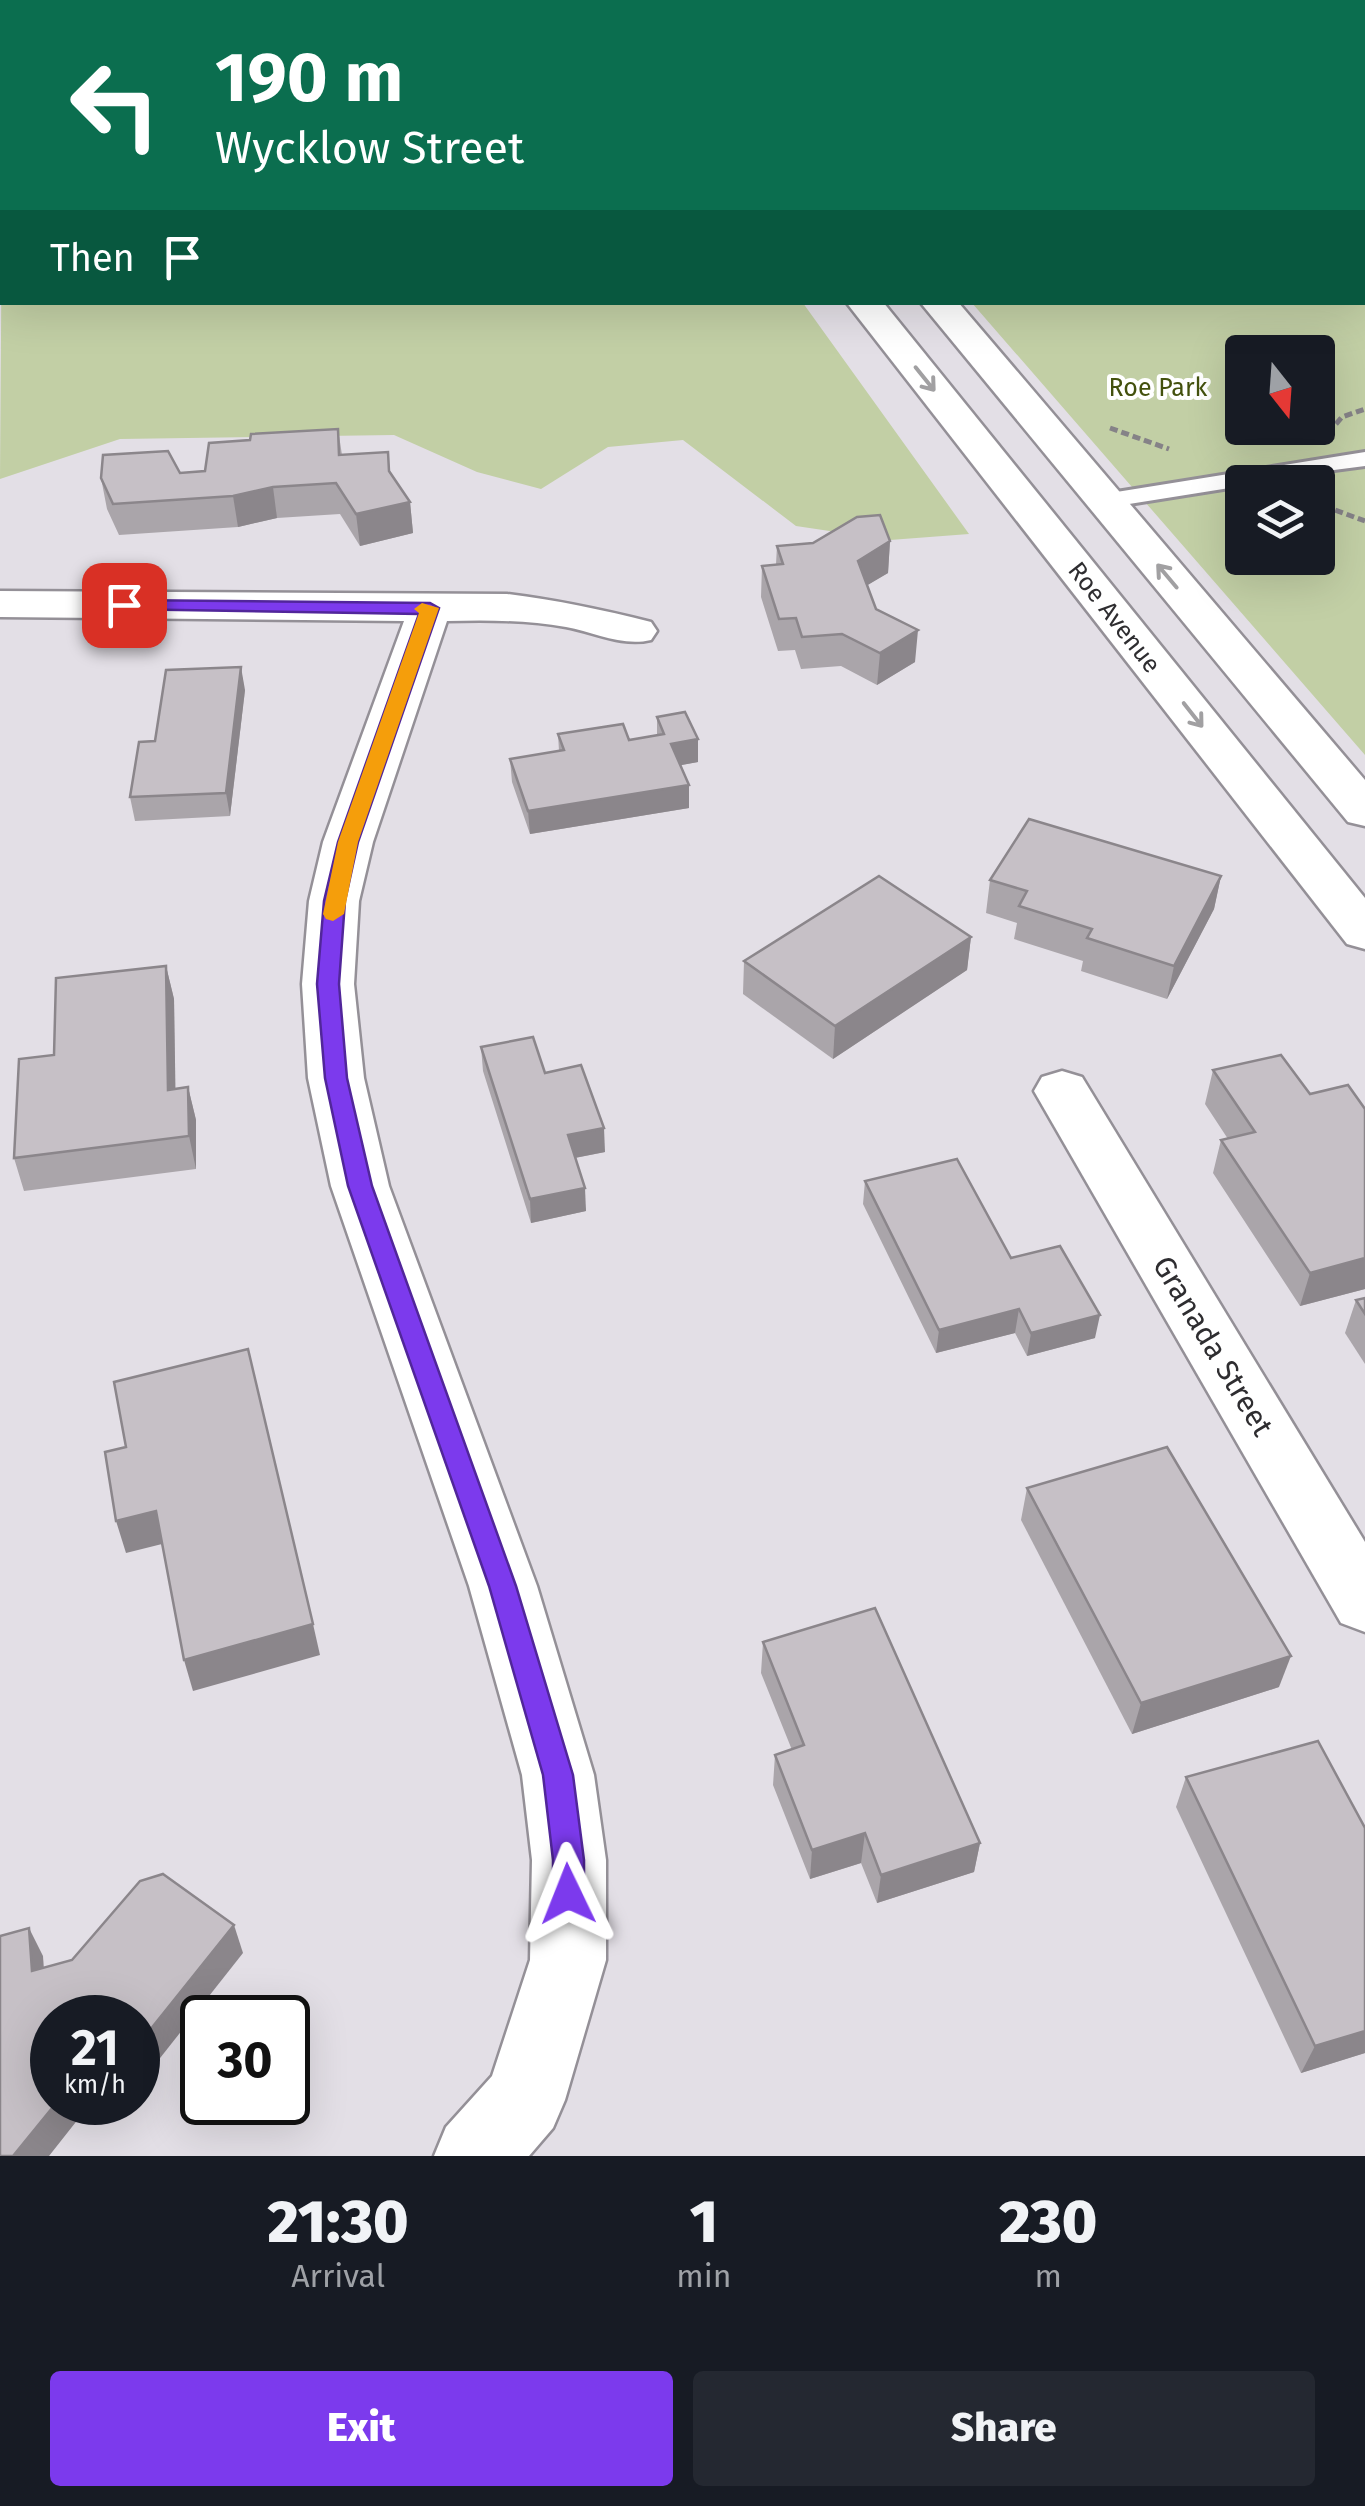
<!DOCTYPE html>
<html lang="en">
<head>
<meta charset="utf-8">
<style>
  :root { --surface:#171b24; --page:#242831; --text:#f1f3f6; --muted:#9ea1a6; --accent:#7c3aed }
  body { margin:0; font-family:"Fira Sans",sans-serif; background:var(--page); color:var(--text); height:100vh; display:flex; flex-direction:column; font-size:38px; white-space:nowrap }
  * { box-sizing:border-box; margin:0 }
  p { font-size:32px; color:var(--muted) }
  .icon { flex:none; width:55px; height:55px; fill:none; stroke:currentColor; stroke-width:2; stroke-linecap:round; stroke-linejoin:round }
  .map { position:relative; height:2156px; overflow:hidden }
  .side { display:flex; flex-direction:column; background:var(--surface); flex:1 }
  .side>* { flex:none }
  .guide { position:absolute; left:0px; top:0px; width:1365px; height:305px; box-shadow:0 10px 40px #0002; background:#0b6e4f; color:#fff; overflow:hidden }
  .needle { width:65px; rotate:163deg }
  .buttons { position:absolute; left:1225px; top:335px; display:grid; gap:20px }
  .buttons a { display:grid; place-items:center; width:110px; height:110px; border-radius:10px; background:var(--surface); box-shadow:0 10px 40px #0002; font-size:50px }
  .speed { position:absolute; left:30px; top:1995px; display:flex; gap:20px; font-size:50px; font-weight:700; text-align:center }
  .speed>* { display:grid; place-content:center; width:130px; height:130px; border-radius:50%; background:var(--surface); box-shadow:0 10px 40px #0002; line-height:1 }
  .speed small { font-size:25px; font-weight:400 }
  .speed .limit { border:5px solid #111; border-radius:15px; background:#fff; color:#111 }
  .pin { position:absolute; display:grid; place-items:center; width:85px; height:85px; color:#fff; margin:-42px; border-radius:20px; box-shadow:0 5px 15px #0006 }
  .me { position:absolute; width:110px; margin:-55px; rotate:358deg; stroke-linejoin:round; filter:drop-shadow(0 0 8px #0008) }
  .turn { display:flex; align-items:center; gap:35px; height:210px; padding:0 50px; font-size:45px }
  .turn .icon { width:130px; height:130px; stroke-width:2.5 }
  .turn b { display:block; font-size:70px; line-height:85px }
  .then { display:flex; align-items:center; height:95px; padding:0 50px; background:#0003; gap:20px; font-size:38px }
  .eta { display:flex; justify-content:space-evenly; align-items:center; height:170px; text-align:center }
  .eta b { font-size:60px; font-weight:800; line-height:70px }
  .button { display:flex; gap:20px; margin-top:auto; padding:20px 50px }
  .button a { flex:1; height:115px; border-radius:10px; background:var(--accent); color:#fff; font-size:40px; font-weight:800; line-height:115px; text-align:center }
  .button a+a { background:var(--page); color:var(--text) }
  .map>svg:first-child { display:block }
</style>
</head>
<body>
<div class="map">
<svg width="1365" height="2156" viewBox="0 0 1365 2156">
  <rect width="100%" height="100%" fill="#e3dfe6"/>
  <g fill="#c2cfa5" fill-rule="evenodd">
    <path d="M744 0H1365V755L972 303 1362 302V2ZM1242 352H1318V428H1242ZM1242 482H1318V558H1242Z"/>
    <polygon points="2,192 2,302 803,303 969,534 890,540 796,526 683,440 608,447 541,489 477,472 394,435 120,439 0,479"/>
  </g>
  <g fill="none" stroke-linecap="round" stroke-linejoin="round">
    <g fill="#65adc9" fill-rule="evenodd">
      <rect x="1362" y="103" width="3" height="38"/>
      <rect x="0" y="150" width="2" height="38"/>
    </g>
    <defs>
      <g id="service">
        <rect x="92" y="0" width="16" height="2"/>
        <rect x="0" y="28" width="2" height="10"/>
        <rect x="0" y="84" width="2" height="18"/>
        <polygon points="1365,452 1365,466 1242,482 1242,486 1104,508 1092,501 1104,494"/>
      </g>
      <g id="minor">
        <path d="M0 591 507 594C556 600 603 610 651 622L657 631 651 640C622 647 594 632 566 627 527 620 487 620 447 621L373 842 359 901 354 984 364 1078 389 1186 537 1586 594 1775 606 1860V1960L565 2100 553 2128 529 2156H434L446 2127 492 2076 530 1960 532 1860 522 1775 469 1586 331 1186 308 1078 302 984 309 901 323 842 404 621 0 617Z"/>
        <polygon points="1062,1071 1082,1077 1365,1542 1365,1632 1341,1623 1034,1091 1042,1077"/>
      </g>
      <g id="secondary">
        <polygon points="613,0 642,0 643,2 615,2"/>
        <polygon points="669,0 698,0 699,2 671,2"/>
        <polygon points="846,302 883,302 1365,898 1365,949 1347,944"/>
        <polygon points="920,302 958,302 1365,780 1365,826 1348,822"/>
      </g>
    </defs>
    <use href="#service" stroke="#949097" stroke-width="6"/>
    <use href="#minor" stroke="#949097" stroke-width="5"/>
    <use href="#secondary" stroke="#949097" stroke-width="5"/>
    <g stroke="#858287" stroke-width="5" stroke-dasharray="8 4" stroke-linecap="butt">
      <polyline points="1336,424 1342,417 1365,409"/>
      <polyline points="1110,428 1169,449"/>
      <polyline points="1324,506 1365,521"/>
    </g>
    <use href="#service" fill="#fff" fill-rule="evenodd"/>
    <use href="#minor" fill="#fff" fill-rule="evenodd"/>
    <use href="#secondary" fill="#fff" fill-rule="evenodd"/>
  </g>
  <g fill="#aaa5aa">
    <polygon points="338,429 342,455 388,452 390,473 410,502 413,533 360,546 340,514 277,518 238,527 119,535 107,509 101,478 205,471 250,440"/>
    <polygon points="890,541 888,573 867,585 876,609 915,662 877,685 841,666 801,669 795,650 778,651 761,597 762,566 776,564 777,546"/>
    <polygon points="245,690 230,816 135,821 130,797 155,741"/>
    <polygon points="657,717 698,739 698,762 681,765 689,785 689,808 530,834 512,782 510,759 559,751 558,734 629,740 657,736"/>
    <polygon points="1221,876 1214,909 1167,999 1081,971 1083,961 1014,939 1017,923 986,913 990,880"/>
    <polygon points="971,937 967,970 833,1059 743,994 744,961"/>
    <polygon points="166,966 174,999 175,1089 188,1087 196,1120 196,1169 24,1191 14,1158 54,1055"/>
    <polygon points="481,1047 545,1073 605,1152 575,1158 586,1211 531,1223 483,1071"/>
    <polygon points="1213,1070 1365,1109 1365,1289 1300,1306 1213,1173 1221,1140 1228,1139 1205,1104"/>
    <polygon points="865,1181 1011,1258 1095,1338 1027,1356 1015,1333 936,1353 863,1204"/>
    <polygon points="1365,1298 1365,1364 1345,1333 1356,1300"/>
    <polygon points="1027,1488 1279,1687 1132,1734 1021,1520"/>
    <polygon points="763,1642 980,1843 974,1872 877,1903 861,1863 810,1879 773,1785 775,1755 792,1750 761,1673"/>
    <polygon points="1186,1777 1365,2053 1301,2073 1176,1807"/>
  </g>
  <g fill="#8b868b">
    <polygon points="312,0 350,0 350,2 307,2"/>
    <polygon points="273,487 277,518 238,527 233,496"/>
    <polygon points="410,502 413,533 360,546 356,514"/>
    <polygon points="890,541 888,573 856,592 858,561"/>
    <polygon points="918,630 915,662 877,685 880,653"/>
    <polygon points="241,667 245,690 230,816 226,793"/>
    <polygon points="698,739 698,762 671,767 671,744"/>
    <polygon points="689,785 689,808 530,834 528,811"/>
    <polygon points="1221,876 1214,909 1167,999 1174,966"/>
    <polygon points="971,937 967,970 833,1059 835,1026"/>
    <polygon points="166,966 174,999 176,1123 168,1090"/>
    <polygon points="188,1087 196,1120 196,1169 189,1136"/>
    <polygon points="604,1128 605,1152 569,1159 568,1135"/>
    <polygon points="585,1188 586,1211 531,1223 530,1199"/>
    <polygon points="1365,1258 1365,1289 1300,1306 1310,1273"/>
    <polygon points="1019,1309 1015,1333 936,1353 939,1330"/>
    <polygon points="1100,1315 1095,1338 1027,1356 1031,1333"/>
    <polygon points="156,1511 166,1543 126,1553 116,1521"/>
    <polygon points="313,1624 320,1655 193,1691 184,1660"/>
    <polygon points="1291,1656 1279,1687 1132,1734 1141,1703"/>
    <polygon points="865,1833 861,1863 810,1879 812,1850"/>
    <polygon points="980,1843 974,1872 877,1903 881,1875"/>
    <polygon points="234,1925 243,1953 138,2086 138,2045"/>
    <polygon points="29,1928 43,1956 46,1999 32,1971"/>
    <polygon points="1365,2031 1365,2053 1301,2073 1315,2046"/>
    <polygon points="57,2102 124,2102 120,2108 79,2118 49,2156 13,2156"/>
  </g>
  <g fill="#c6c0c6" stroke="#8b868b" stroke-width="2.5">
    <polygon points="232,0 312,0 307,2 227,2"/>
    <polygon points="338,429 339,455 388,452 389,471 410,502 356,514 336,483 273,487 233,496 113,504 101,478 103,455 168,451 180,473 205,471 209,443 250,440 251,434"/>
    <polygon points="880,515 890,541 858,561 876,609 918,630 880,653 842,634 802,637 796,618 779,619 762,566 783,564 777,546 813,543 857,517"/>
    <polygon points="241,667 226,793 130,797 139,742 155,741 166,670"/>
    <polygon points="685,712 698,739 671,744 689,785 528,811 510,759 564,750 558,734 623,724 629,740 664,734 657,717"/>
    <polygon points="1029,819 1221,876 1174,966 1087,938 1092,929 1019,906 1027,891 990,880"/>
    <polygon points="879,876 971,937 835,1026 744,961"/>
    <polygon points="166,966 168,1090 188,1087 189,1136 14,1158 19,1059 54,1055 56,978"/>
    <polygon points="533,1037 545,1073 581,1065 604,1128 568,1135 585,1188 530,1199 481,1047"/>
    <polygon points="1281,1055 1310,1094 1348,1085 1365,1109 1365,1258 1310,1273 1221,1140 1255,1132 1213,1070"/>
    <polygon points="957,1159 1011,1258 1060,1246 1100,1315 1031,1333 1019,1309 939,1330 865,1181"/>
    <polygon points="1365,1298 1365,1314 1356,1300"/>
    <polygon points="248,1349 313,1624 184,1660 156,1511 116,1521 105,1452 126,1447 114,1382"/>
    <polygon points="1167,1447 1291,1656 1141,1703 1027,1488"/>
    <polygon points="875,1608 980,1843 881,1875 865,1833 812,1850 775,1755 804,1745 763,1642"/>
    <polygon points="1318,1741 1365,1828 1365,2031 1315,2046 1186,1777"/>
    <polygon points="163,1874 234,1925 138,2045 138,2018 52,2018 52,2102 57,2102 13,2156 0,2156 0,1936 29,1928 32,1971 72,1960 140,1881"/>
  </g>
  <defs><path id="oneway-shaft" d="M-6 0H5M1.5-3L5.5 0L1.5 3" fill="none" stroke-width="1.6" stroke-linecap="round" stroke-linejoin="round" transform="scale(2.5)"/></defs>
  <g stroke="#a1a0a2">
    <use href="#oneway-shaft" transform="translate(925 379) rotate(51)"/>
    <use href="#oneway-shaft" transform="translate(1167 576) rotate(-130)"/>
    <use href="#oneway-shaft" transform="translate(1193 715) rotate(52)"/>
  </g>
  <polygon fill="#7c3aed" stroke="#51269a" stroke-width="2.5" points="124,600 430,603 439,608 358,842 345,901 339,984 347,1078 372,1186 516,1586 573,1775 584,1860 584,1894 580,1904 568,1909 557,1904 553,1894 553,1860 543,1775 489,1586 348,1186 325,1078 317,984 324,901 338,842 419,614 118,609 118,601"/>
  <polygon fill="#f59e0b" points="422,603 439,608 358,842 344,914 333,921 326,919 323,914 338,842 419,613 414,609"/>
  <g text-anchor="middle" stroke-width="8" stroke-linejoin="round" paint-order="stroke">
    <g font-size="25" fill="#43510e" stroke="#fff">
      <text x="1158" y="396">Roe Park</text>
    </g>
    <g font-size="25" fill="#2e2d30" stroke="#fff">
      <text transform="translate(1115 617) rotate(52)" y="9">Roe Avenue</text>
    </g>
    <g font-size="30" fill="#2e2d30" stroke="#fff">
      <text transform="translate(1213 1346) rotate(59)" y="10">Granada Street</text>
    </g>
  </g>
</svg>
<div class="buttons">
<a><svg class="needle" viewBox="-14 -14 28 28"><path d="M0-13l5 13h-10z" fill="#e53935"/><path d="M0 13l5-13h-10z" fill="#9ea1a6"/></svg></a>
<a><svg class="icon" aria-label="layers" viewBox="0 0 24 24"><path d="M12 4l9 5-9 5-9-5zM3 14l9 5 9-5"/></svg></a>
</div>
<div class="speed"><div>21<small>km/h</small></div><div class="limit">30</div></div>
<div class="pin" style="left:124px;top:605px;background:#d93025"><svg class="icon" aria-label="arrive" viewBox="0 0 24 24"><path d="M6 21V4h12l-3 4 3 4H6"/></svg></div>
<svg class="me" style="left:568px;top:1894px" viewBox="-20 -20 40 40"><path d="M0-17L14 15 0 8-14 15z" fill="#7c3aed" stroke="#fff" stroke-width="4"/></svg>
<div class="guide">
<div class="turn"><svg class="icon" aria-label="left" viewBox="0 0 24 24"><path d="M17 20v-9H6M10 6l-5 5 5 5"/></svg><div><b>190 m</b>Wycklow Street</div></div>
<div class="then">Then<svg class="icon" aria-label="arrive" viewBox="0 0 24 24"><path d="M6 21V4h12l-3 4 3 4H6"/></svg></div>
</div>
</div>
<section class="side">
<div class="eta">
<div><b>21:30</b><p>Arrival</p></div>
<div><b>1</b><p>min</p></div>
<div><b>230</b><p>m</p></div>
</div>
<div class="button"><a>Exit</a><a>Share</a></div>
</section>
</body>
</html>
